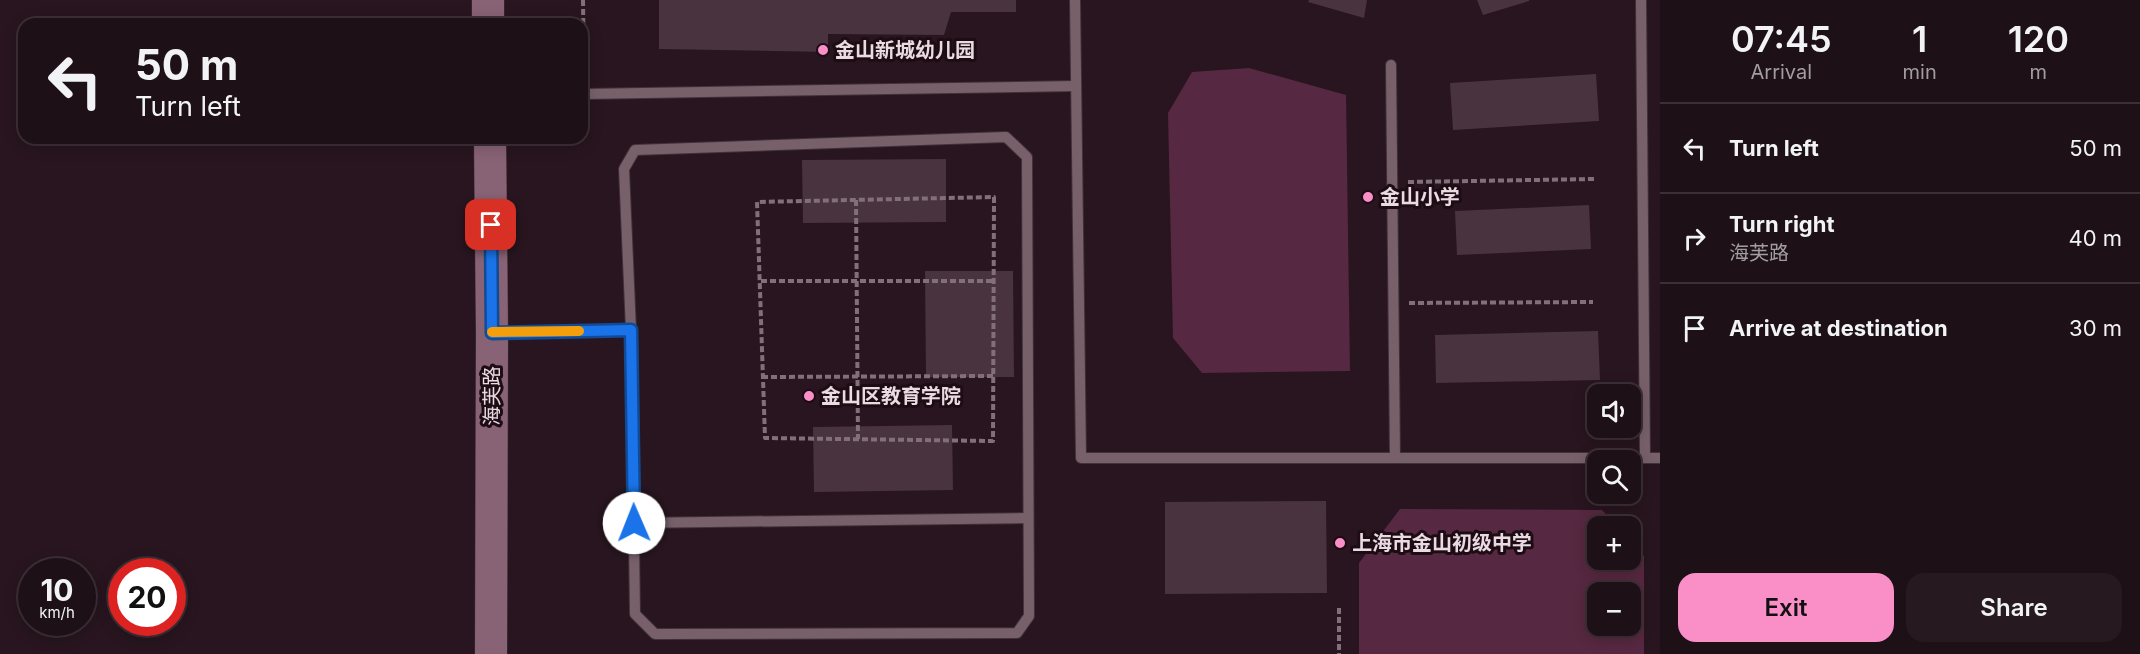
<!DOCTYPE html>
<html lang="en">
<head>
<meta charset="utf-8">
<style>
  :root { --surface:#1e1017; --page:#261920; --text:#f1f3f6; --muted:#a19da1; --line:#3c3036; --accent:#fa8fc7 }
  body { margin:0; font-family:Inter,"Noto Sans SC",sans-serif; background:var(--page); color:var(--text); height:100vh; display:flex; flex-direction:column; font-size:22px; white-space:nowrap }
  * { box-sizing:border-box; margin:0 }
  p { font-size:20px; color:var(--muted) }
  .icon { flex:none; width:33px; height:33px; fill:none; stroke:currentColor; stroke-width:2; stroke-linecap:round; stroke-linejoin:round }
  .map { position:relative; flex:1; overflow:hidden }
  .drawer { display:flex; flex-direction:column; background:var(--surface); width:480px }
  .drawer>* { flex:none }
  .guide { position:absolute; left:18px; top:18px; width:570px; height:126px; border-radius:18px; box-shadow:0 3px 15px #0003,0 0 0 2px var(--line); background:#1e1017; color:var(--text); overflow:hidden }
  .buttons { position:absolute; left:1587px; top:384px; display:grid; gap:12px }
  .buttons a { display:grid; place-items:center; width:54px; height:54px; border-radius:12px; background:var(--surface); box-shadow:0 3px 15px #0003,0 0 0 2px var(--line); font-size:30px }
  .speed { position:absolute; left:18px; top:558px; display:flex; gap:12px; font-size:30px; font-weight:700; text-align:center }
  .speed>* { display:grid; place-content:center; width:78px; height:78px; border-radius:50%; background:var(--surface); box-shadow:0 3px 15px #0003,0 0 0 2px var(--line); line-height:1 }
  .speed small { font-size:15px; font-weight:400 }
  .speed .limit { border:9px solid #d22; background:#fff; color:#111 }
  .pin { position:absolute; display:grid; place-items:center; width:51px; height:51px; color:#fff; margin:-26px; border-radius:12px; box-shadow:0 3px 9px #0006 }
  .me { position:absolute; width:66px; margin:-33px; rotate:359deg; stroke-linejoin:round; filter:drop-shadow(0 0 4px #0008) }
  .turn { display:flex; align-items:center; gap:21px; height:126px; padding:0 18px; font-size:27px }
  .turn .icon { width:78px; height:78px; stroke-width:2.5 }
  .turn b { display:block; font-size:42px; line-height:51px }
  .eta { display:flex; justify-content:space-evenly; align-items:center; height:102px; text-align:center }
  .eta b { font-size:36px; font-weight:600; line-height:42px }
  .cta { display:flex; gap:12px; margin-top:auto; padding:12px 18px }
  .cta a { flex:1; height:69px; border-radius:18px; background:var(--accent); color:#111; font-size:24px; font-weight:600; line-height:69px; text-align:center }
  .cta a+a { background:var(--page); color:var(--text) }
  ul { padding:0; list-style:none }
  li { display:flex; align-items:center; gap:18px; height:90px; padding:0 18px; border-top:2px solid var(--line) }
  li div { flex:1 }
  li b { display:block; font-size:22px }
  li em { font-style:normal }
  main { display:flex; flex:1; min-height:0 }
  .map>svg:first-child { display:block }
</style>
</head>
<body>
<main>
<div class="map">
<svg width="1660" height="654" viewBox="0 0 1660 654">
  <rect width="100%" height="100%" fill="#28151f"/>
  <g fill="#572841" fill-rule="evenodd">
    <polygon points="1249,68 1346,95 1350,371 1202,373 1173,338 1168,113 1192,72"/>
    <path d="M1400 509 1602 510 1617 526H1598V560H1630L1631 542 1644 556V654H1359V563ZM1598 592H1630V626H1598Z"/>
  </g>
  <g fill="#49333e">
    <polygon points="659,0 1016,0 1016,12 951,12 944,35 828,34 828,52 659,49"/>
    <polygon points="1309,0 1367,0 1364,18 1308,2"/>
    <polygon points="1477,0 1529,0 1529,1 1483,15"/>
    <polygon points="1596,74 1599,121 1453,130 1450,83"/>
    <polygon points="946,159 946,222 803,223 802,160"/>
    <polygon points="1589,205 1591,249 1457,255 1455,211"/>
    <polygon points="925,271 1013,271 1014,377 926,377"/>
    <polygon points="1598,331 1600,380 1436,383 1435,335"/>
    <polygon points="952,425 953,490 814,492 813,427"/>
    <polygon points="1326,501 1327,593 1165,594 1165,502"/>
  </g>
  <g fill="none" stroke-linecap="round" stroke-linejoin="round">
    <defs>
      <g id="lane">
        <polyline points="1075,0 1081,458 1660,458"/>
        <polyline points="1641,0 1645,457"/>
        <polyline points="1391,65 1395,458"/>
        <polyline points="584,94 1076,86"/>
        <polygon points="1006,137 1027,157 1029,616 1017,633 655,634 635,614 631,330 624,169 635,150"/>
        <polyline points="495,333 631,330"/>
        <polyline points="634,523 1028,518"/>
      </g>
      <g id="secondary">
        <polyline points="488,0 488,24"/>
        <polyline points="490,138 492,333 491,654"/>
      </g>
    </defs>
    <use href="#lane" stroke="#403239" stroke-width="12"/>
    <use href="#secondary" stroke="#403239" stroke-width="33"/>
    <g stroke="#817079" stroke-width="4" stroke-dasharray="6 3" stroke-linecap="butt">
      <polyline points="583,0 584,79"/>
      <polyline points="1408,182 1595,179"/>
      <polygon points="994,197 993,441 765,438 757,202"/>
      <polyline points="856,200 858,439"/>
      <polyline points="761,281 994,281"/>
      <polyline points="1409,303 1593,302"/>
      <polyline points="762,377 994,376"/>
      <polyline points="1339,608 1339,654"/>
    </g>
    <use href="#lane" stroke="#78606b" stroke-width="10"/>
    <use href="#secondary" stroke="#886275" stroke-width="32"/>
  </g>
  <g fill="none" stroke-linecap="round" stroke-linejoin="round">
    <defs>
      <polyline id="route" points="491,225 492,333 631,330 634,523"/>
    </defs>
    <use href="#route" stroke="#114b97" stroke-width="15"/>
    <use href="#route" stroke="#1a73e8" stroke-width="10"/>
    <polyline stroke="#f59e0b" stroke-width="10" points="492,332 579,331"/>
  </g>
  <g fill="#fa8fc7" stroke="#1e0c15" stroke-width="2">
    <circle cx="823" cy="50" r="6"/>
    <circle cx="1368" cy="197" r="6"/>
    <circle cx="809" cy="396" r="6"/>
    <circle cx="1340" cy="543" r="6"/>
  </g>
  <g text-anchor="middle" stroke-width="6" stroke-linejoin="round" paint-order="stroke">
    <g font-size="20" font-weight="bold" fill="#e9dbe1" stroke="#1e0c15" text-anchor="start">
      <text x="835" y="57">金山新城幼儿园</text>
      <text x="1380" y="204">金山小学</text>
      <text x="821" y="403">金山区教育学院</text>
      <text x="1352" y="550">上海市金山初级中学</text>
    </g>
    <g font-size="20" fill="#e9dbe1" stroke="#1e0c15">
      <text transform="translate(492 396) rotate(-90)" y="7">海芙路</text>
    </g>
  </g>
</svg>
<div class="buttons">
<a><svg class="icon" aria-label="sound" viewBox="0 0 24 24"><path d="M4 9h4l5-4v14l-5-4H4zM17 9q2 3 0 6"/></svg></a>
<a><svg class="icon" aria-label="search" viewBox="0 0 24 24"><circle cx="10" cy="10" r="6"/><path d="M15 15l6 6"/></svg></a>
<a>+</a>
<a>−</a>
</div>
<div class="speed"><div>10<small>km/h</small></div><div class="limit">20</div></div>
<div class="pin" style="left:491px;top:225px;background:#d93025"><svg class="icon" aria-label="arrive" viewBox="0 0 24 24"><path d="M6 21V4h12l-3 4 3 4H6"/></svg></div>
<svg class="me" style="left:634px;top:523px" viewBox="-20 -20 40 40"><circle r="19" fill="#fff"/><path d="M0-13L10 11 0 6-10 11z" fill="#1a73e8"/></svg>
<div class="guide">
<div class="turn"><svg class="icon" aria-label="left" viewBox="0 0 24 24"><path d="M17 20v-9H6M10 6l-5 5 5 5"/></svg><div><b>50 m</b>Turn left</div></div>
</div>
</div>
<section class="drawer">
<div class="eta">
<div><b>07:45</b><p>Arrival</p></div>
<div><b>1</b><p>min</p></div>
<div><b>120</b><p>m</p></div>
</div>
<ul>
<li><svg class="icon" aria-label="left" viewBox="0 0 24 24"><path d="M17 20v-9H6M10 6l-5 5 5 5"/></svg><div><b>Turn left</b></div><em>50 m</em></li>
<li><svg class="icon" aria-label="right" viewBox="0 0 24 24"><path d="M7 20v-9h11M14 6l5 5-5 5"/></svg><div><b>Turn right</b><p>海芙路</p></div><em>40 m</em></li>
<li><svg class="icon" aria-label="arrive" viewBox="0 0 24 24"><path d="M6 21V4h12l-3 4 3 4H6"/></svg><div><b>Arrive at destination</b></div><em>30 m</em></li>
</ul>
<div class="cta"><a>Exit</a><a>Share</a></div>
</section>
</main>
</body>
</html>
